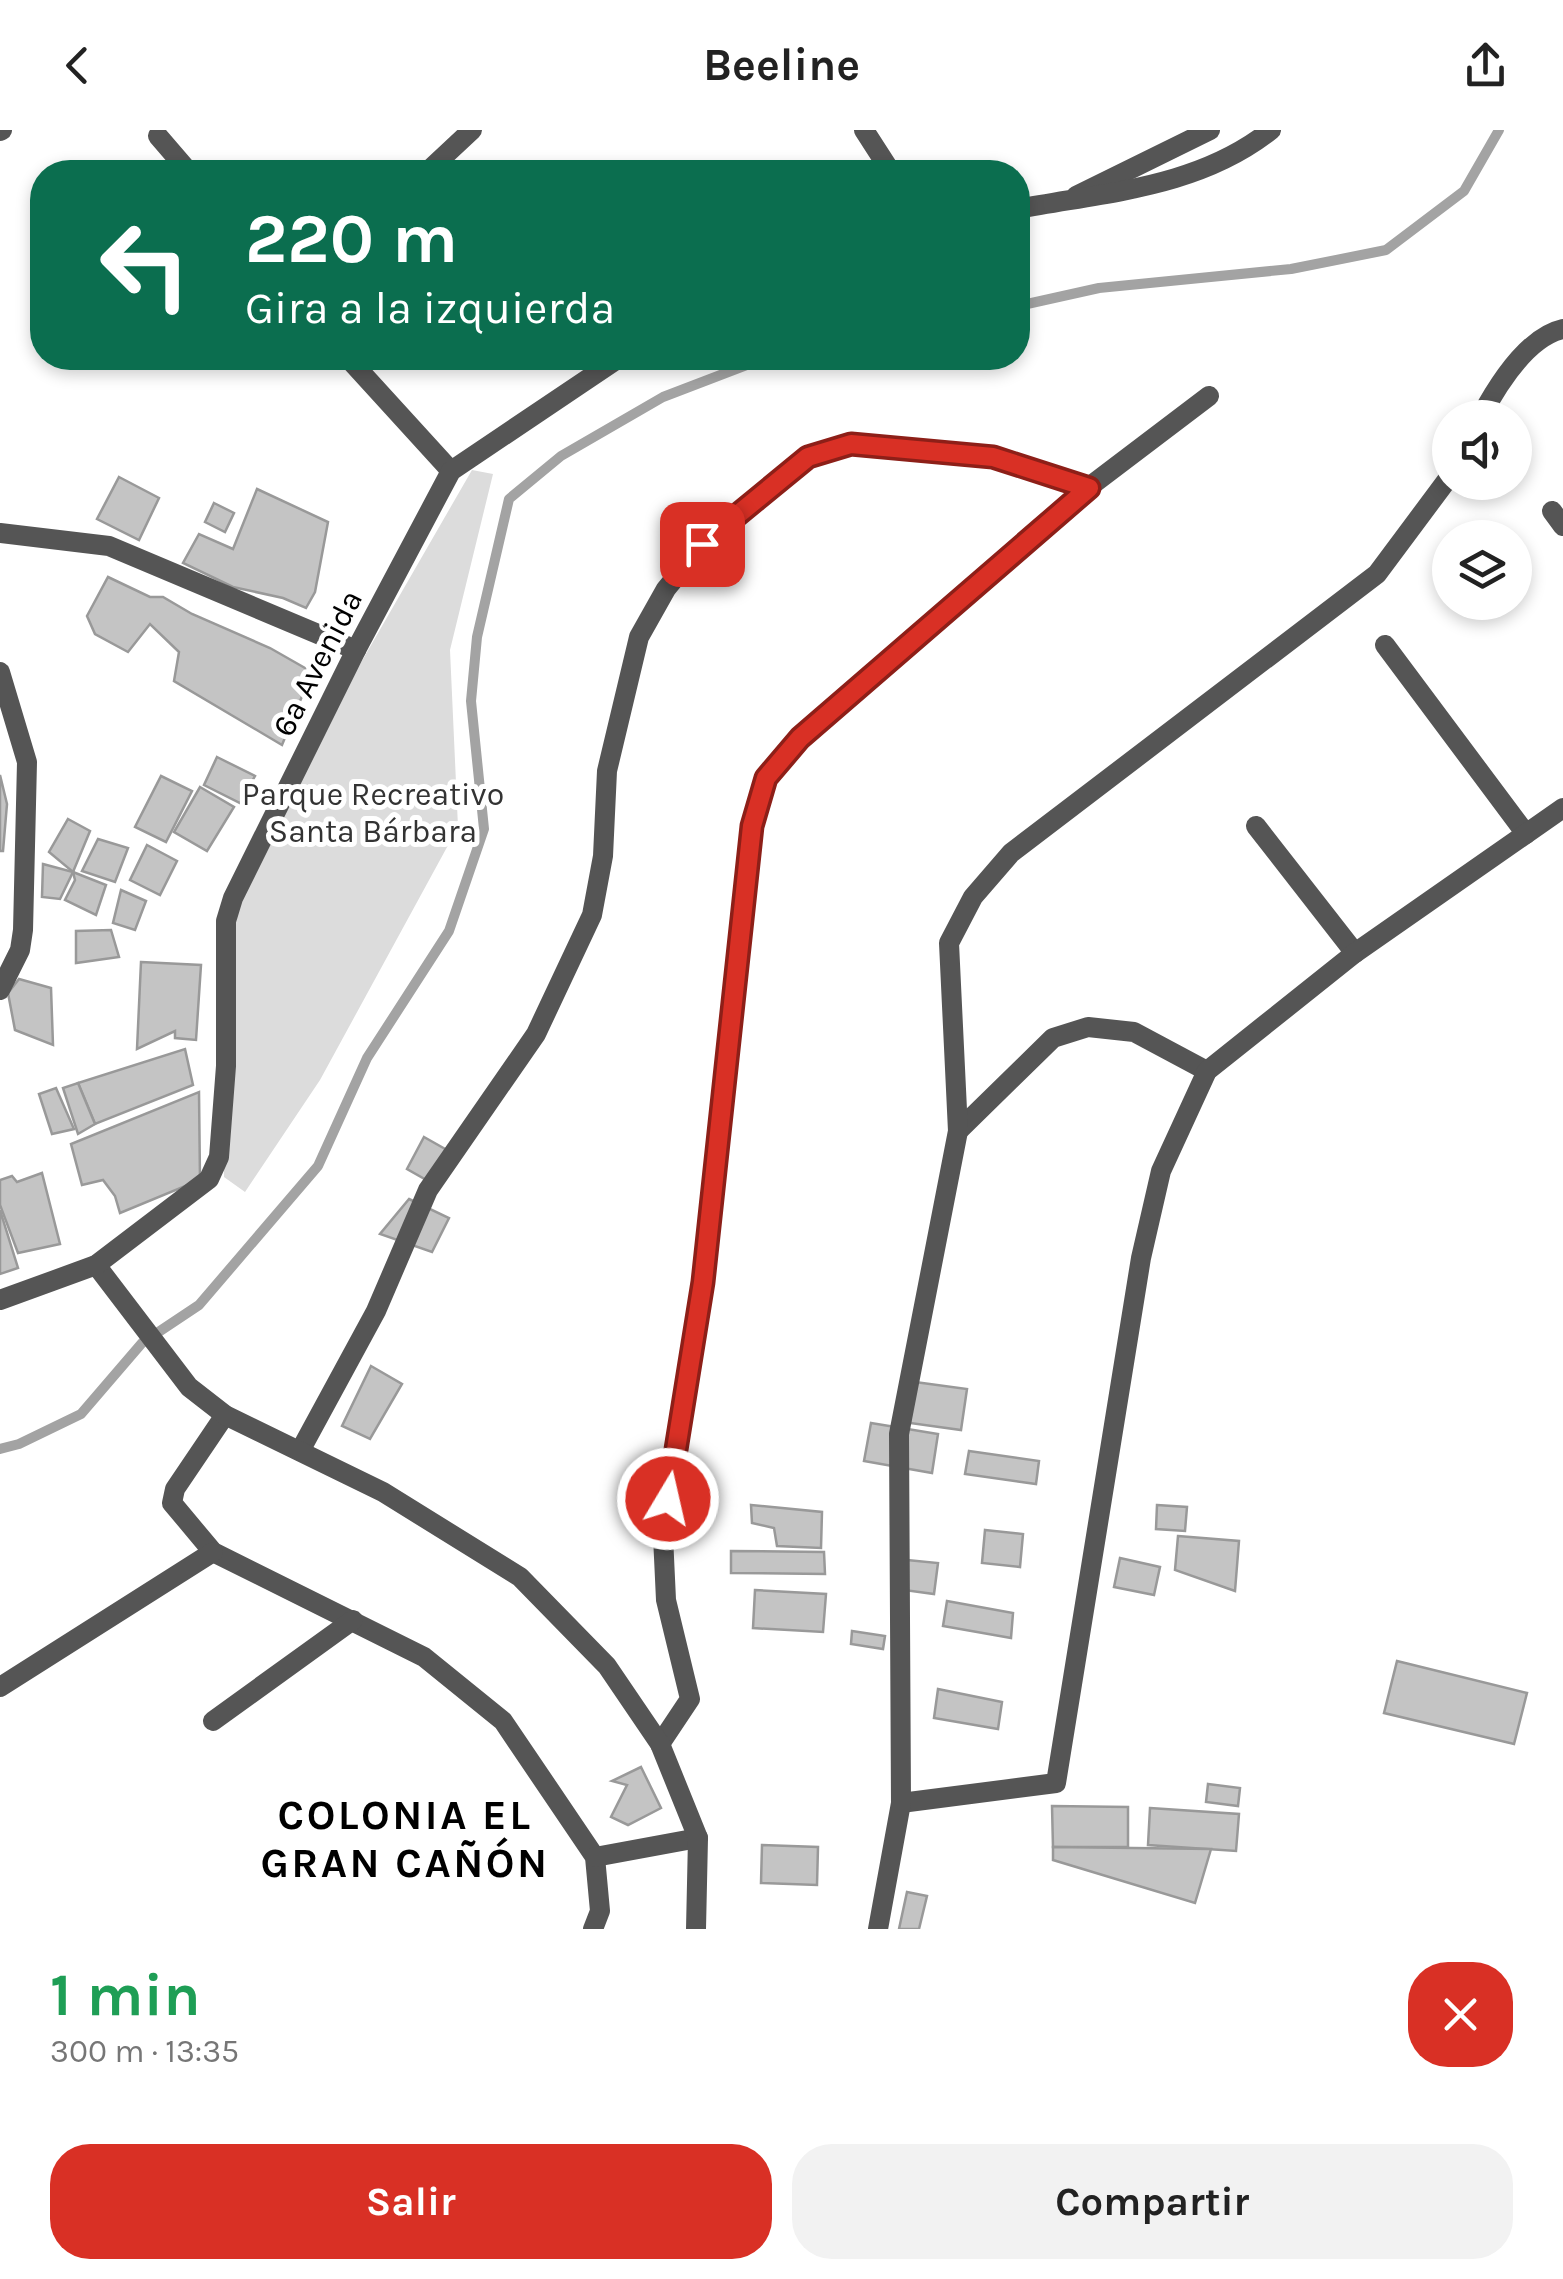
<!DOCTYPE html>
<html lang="es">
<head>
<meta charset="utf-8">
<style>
  :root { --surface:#fff; --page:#f2f2f2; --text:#222; --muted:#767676; --accent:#d93025 }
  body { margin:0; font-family:Karla,sans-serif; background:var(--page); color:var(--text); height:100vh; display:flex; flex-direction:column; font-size:38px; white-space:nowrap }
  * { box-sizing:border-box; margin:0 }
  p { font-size:32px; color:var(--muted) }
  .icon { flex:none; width:55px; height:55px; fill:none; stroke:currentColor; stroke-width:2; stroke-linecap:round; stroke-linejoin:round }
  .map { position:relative; height:1799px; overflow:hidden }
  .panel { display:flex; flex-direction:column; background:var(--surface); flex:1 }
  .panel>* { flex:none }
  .guide { position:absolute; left:30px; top:30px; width:1000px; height:210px; border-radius:40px; box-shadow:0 5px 15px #0003; background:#0b6e4f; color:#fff; overflow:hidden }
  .controls { position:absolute; left:1432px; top:270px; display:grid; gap:20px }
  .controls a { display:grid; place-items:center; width:100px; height:100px; border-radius:50%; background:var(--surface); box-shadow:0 5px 15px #0003; font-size:50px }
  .pin { position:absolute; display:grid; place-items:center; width:85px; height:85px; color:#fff; margin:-42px; border-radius:20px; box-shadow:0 5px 15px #0006 }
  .me { position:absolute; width:110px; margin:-55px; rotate:9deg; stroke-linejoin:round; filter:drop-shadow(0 0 8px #0008) }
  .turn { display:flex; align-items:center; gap:35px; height:210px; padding:0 50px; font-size:45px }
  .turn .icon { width:130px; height:130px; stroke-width:2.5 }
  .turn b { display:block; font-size:70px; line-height:85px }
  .round { display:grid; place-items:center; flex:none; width:105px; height:105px; border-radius:40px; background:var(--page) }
  .overview { display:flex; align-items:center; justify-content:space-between; height:170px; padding:0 50px }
  h1 { font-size:60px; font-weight:700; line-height:75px; color:#1e9e55 }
  .button { display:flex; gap:20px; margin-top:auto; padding:20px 50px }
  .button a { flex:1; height:115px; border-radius:40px; background:var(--accent); color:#fff; font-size:40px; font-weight:700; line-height:115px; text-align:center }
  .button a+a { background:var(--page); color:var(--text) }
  header { display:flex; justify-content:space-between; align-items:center; height:130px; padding:0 50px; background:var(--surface); font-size:45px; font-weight:700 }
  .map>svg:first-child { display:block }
</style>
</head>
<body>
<header><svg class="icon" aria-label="back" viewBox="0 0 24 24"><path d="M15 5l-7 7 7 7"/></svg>Beeline<svg class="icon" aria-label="share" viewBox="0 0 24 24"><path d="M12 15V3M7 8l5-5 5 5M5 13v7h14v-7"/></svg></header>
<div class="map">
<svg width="1563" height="1799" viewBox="0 0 1563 1799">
  <rect width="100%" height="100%" fill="#fff"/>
  <polygon fill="#dcdcdc" points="472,340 493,344 450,520 458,697 320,950 245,1062 224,1047 222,922 239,766 344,562"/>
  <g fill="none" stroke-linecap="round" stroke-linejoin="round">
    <g stroke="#a3a3a3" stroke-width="10">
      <polyline points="1018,176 1099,158 1291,139 1386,120 1464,61 1499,0"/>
      <polyline points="0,1319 19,1314 81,1284 142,1213 199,1175 318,1036 367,928 449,801 484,699 471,571 477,507 509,369 561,326 663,267 765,228"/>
    </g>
  </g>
  <g fill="#c4c4c4" stroke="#999" stroke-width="2.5">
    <polygon points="119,347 159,368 139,410 97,389"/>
    <polygon points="257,359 328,392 315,462 306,478 283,468 233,457 183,433 199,404 233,419"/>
    <polygon points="214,373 234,383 225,402 205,392"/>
    <polygon points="108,447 150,467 163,467 192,484 270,518 312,542 282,615 174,551 179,522 150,494 128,522 95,504 87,486"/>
    <polygon points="217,627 255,646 240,673 204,655"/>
    <polygon points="0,645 7,674 3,721 0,721"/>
    <polygon points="161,646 192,661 166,712 135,697"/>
    <polygon points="200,657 234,677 207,721 174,702"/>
    <polygon points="68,689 90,701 73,742 49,722"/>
    <polygon points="98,709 128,718 115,752 82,741"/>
    <polygon points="147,715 177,731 160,765 130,750"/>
    <polygon points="43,734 73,742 60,769 42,767"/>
    <polygon points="73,742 106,755 96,785 65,770 75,750"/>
    <polygon points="121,760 146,771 135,800 113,793"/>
    <polygon points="111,800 119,827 76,833 76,801"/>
    <polygon points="141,832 201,835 196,910 175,908 175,901 137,919"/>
    <polygon points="19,849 51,858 53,915 15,900 8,863"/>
    <polygon points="185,919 193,955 95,994 78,953"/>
    <polygon points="78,953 95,994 78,1004 63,958"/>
    <polygon points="56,958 74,999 52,1004 39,964"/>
    <polygon points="199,962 200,1050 120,1083 115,1066 103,1050 82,1055 71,1014"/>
    <polygon points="424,1007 454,1024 437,1056 407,1039"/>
    <polygon points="42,1043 60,1114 18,1123 0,1075 0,1050 12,1046 17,1052"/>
    <polygon points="409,1069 449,1088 432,1122 380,1104"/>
    <polygon points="0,1080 18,1138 0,1144"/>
    <polygon points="371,1236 402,1254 370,1309 342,1296"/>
    <polygon points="915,1252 967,1259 961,1300 910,1293"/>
    <polygon points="871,1293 938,1304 932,1343 864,1331"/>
    <polygon points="969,1321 1039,1331 1036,1354 965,1344"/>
    <polygon points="751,1375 822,1382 821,1418 777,1416 774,1398 752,1393"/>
    <polygon points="1157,1375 1187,1377 1185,1401 1156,1399"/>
    <polygon points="985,1400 1023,1404 1020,1437 982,1433"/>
    <polygon points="1178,1406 1239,1411 1235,1461 1175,1440"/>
    <polygon points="731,1421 824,1422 825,1444 731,1443"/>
    <polygon points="1120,1428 1160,1437 1154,1465 1114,1457"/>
    <polygon points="907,1430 938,1433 934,1464 904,1460"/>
    <polygon points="755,1460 826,1464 823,1502 753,1498"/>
    <polygon points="947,1471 1013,1483 1011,1508 943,1496"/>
    <polygon points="852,1501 885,1506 883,1519 851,1514"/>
    <polygon points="1397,1531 1527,1563 1514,1614 1384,1583"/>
    <polygon points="938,1559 1002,1572 998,1599 934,1588"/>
    <polygon points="641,1637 661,1678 628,1695 611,1687 627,1655 612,1651"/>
    <polygon points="1208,1654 1240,1658 1238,1676 1206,1672"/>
    <polygon points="1052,1676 1128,1677 1128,1717 1053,1717"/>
    <polygon points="1150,1678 1239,1684 1236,1721 1148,1715"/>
    <polygon points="762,1715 818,1717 817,1755 761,1753"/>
    <polygon points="1053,1717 1211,1719 1195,1773 1053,1730"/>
    <polygon points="907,1762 927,1766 919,1799 899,1799"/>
  </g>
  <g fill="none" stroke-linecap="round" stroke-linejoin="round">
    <g stroke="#555" stroke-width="20">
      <polyline points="864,0 891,42"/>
      <polyline points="0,1 2,0"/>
      <polyline points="158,6 189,42"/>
      <polyline points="427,42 472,0"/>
      <polyline points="1076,66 1210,0"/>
      <polyline points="348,228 451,341"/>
      <path d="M1480 288C1497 256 1527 207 1563 199"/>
      <polyline points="1552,381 1563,396"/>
      <polyline points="0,403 109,416 356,520"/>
      <polyline points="1385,515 1526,704"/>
      <polyline points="0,542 27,632 23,800 20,820 0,860"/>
      <polyline points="1256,696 1355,823"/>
      <polyline points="958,1001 1053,908 1088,897 1134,902 1207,941"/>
      <polyline points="225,1285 175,1359 172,1373 213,1422 424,1527 503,1591 595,1727 600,1781 593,1799"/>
      <polyline points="300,1321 376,1181 428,1060 536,904 592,785 603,726 607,641 639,507 666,459 702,415 808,327 851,314 993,327 1089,357"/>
      <polyline points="0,1557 213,1422"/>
      <polyline points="213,1591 353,1490"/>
      <polyline points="660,1614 690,1569 666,1470 663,1406 703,1152 752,696 766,648 800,608 1089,357 1209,266"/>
      <polyline points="901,1673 1056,1653 1141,1128 1161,1041 1207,941 1355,823 1563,678"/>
      <polyline points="595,1727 698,1708"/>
      <polyline points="878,1799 901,1673 899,1304 958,1001 949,813 973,767 1011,723 1377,444 1450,346"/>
    </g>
    <g stroke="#555" stroke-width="20">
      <path d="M1018 79C1106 62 1198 58 1271 0"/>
      <polyline points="96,1135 189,1257 225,1285 383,1362 520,1447 607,1536 660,1614 698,1708 696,1799"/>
      <polyline points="0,1170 96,1135 209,1049 219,1027 226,936 226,791 233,768 356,520 451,341 619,228"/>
    </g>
  </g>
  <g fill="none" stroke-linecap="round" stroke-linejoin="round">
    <defs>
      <polyline id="route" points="668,1369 703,1152 752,696 766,648 800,608 1089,358 993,327 851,314 808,327 702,414"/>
    </defs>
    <use href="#route" stroke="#8d1f18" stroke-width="25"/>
    <use href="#route" stroke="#d93025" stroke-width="18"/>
  </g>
  <g text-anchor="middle" stroke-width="10" stroke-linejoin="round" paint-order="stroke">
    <g font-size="32" fill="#000" stroke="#fff">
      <text transform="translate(317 533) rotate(-63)" y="11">6a Avenida</text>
    </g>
    <g font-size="32" fill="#333" stroke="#fff">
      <text x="373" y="675">Parque Recreativo<tspan x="373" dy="37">Santa Bárbara</tspan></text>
    </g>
    <g font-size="42" font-weight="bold" letter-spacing="2.5" fill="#000" stroke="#fff">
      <text x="405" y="1699">COLONIA EL<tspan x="405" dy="48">GRAN CAÑÓN</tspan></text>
    </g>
  </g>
</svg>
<div class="controls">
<a><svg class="icon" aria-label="sound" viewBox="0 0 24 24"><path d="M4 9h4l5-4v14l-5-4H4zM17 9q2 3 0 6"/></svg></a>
<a><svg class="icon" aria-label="layers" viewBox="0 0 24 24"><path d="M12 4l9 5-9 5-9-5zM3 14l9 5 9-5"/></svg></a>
</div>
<div class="pin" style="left:702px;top:414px;background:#d93025"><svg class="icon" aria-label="arrive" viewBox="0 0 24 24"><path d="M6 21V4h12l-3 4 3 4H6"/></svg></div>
<svg class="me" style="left:668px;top:1369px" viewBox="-20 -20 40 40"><circle r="17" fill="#d93025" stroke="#fff" stroke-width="3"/><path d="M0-11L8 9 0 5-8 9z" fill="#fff"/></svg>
<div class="guide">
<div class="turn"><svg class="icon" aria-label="left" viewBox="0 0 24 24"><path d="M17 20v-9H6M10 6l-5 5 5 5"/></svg><div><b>220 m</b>Gira a la izquierda</div></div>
</div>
</div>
<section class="panel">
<div class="overview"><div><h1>1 min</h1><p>300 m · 13:35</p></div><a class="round" style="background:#d93025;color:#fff"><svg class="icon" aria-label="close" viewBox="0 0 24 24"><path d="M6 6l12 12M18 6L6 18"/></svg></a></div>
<div class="button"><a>Salir</a><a>Compartir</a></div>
</section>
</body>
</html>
